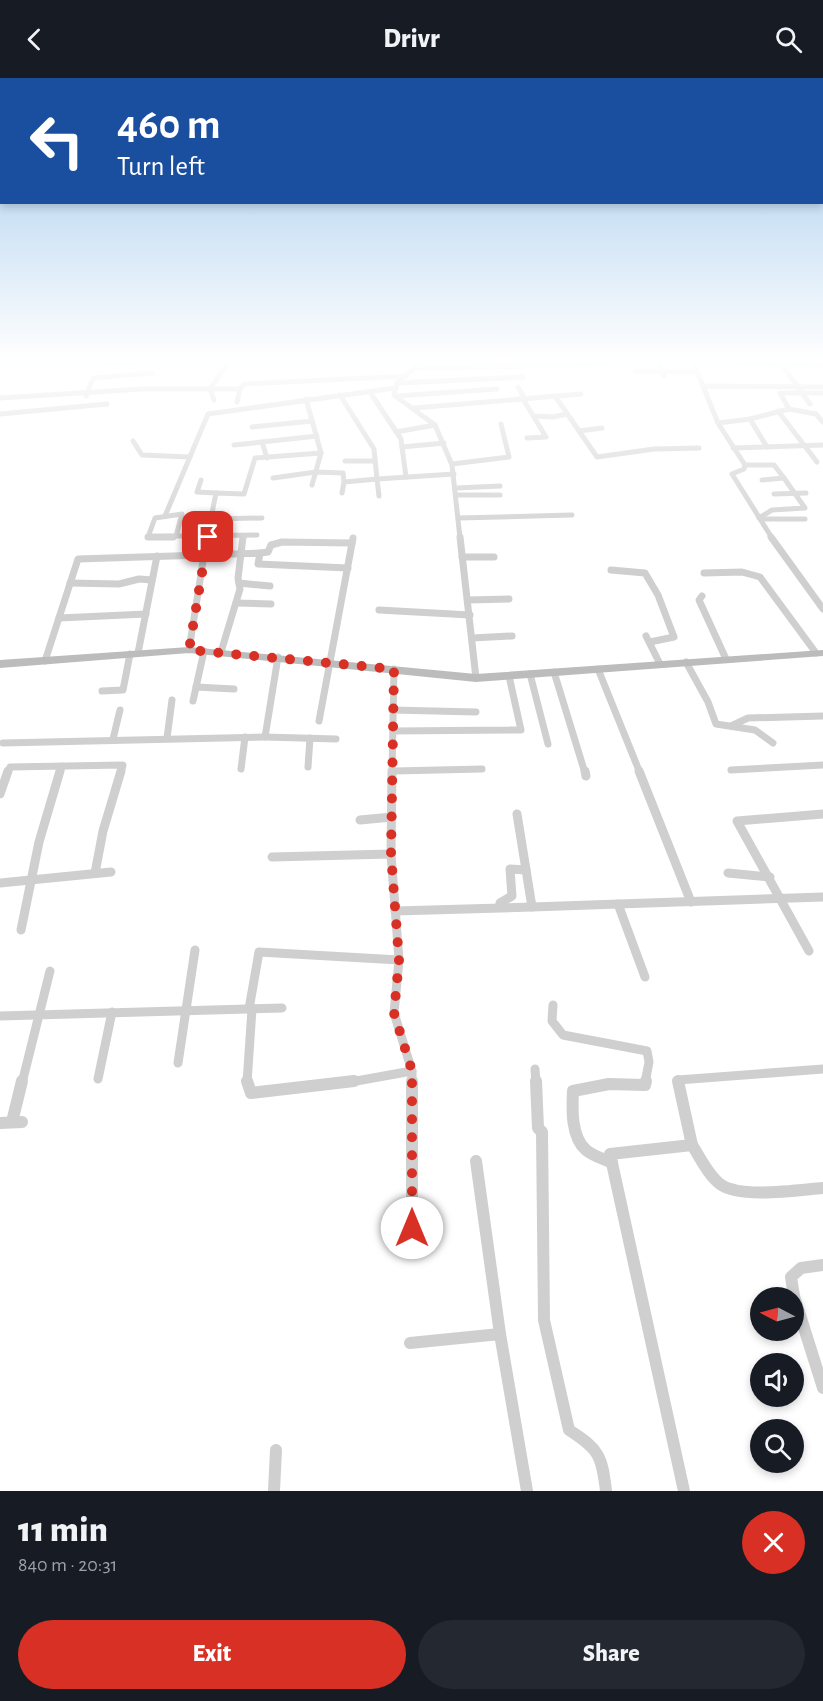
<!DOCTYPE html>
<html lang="en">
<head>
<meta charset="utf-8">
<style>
  :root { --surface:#171b24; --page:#242831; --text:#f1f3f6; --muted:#9ea1a6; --accent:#d93025 }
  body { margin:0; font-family:"Alegreya Sans",sans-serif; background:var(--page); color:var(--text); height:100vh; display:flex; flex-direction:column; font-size:22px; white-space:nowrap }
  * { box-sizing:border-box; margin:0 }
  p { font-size:20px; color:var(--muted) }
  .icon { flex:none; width:33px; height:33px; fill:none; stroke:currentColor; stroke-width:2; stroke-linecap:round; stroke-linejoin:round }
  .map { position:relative; height:1413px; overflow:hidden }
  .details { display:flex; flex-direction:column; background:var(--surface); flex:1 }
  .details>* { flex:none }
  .hud { position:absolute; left:0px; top:0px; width:824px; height:126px; box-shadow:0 3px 9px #0003; background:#1a4fa0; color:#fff; overflow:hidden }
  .needle { width:39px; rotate:276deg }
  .fabs { position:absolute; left:750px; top:1209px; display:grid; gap:12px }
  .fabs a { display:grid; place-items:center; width:54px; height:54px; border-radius:50%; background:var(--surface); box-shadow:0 3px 9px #0003; font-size:30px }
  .pin { position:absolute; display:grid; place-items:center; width:51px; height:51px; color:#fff; margin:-26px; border-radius:12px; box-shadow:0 3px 9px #0006 }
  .me { position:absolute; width:66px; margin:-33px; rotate:0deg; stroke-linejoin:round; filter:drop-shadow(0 0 4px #0008) }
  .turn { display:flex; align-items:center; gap:21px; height:126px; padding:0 18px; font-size:27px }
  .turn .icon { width:78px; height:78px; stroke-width:2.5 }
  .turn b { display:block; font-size:42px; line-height:51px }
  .round { display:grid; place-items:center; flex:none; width:63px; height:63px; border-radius:32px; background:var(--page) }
  .headline { display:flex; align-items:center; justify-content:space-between; height:102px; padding:0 18px }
  h1 { font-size:36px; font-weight:800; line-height:45px }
  .action { display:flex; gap:12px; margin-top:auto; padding:12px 18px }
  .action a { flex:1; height:69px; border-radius:36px; background:var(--accent); color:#fff; font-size:24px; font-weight:800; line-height:69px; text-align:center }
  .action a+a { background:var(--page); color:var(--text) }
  header { display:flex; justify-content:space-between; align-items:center; height:78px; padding:0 18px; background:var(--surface); font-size:27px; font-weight:800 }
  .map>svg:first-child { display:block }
</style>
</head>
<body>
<header><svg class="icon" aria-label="back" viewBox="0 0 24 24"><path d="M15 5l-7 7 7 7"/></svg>Drivr<svg class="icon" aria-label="search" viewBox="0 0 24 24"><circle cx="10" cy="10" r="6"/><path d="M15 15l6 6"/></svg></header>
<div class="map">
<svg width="823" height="1413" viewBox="0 0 823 1413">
  <rect width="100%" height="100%" fill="#fff"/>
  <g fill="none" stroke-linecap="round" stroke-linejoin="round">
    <g stroke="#cfcfcf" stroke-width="5">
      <polyline points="111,281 109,285 155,283"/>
      <polyline points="425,281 397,305 394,317 435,347 452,387 460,460"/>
      <polyline points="642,281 658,281"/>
      <polyline points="658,281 664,298"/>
      <polyline points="692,281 718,345 745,387 744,391 732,396 772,460"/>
      <polyline points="565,283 569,287 604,286 604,281"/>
      <polyline points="780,284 810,326"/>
      <polyline points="741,286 823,287"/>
      <polyline points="417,290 569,287"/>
      <polyline points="635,293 696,294"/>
      <polyline points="398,305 523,299"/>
      <polyline points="702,308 823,309"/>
      <polyline points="518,309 525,321"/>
      <polyline points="370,314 401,361 402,369 444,365"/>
      <polyline points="86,318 93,300 152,295"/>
      <polyline points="396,318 497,311"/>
      <polyline points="555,318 597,379 654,371 699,370"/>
      <polyline points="0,320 142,311 240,311 244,306 407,298"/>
      <polyline points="523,321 546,359 527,360"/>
      <polyline points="214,322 210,311 230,281"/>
      <polyline points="237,324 240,311"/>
      <polyline points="414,330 581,316"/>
      <polyline points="789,331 816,336 823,344"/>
      <polyline points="778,333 817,384"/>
      <polyline points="0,336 107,326"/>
      <polyline points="534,338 553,339 567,336"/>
      <polyline points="750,341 767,369"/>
      <polyline points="718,345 750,341 789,331 780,315 823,315"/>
      <polyline points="252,349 312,343"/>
      <polyline points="579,353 602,350"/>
      <polyline points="396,354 435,347"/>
      <polyline points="133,363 142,377 190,379"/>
      <polyline points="234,367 262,364"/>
      <polyline points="402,369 406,399"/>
      <polyline points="733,370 823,367"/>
      <polyline points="267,380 262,364 317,358"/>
      <polyline points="345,383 375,383"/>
      <polyline points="452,386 509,379 501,346"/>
      <polyline points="745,387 774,387 784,400"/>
      <polyline points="273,400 316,394 343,395 344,404 377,401 374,371 340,317"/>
      <polyline points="201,402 197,414 216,415"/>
      <polyline points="312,407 321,375"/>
      <polyline points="456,410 500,408"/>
      <polyline points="342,415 344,404"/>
      <polyline points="774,416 806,415"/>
      <polyline points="457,417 500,417"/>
      <polyline points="379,418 377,401 454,396"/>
      <polygon points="182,436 176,458 148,459 155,440"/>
      <polyline points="165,438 208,336 395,310"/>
      <polyline points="458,440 572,437"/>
      <polyline points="759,440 772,432 805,430 784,400 762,402"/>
      <polyline points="211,441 262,440"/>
      <polyline points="760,441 805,441"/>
      <polyline points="176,458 257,457"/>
      <polyline points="207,460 216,415 244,416 255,380 321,375 306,321"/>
    </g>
    <g stroke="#cfcfcf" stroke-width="7">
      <polyline points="148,459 173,459"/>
      <polyline points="208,459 204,477 260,475 258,486 348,490"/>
      <polyline points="460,459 476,600"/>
      <polyline points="771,459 823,531"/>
      <polyline points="260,475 268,474 271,467 282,464 352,465"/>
      <polyline points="462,479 494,479"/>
      <polyline points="611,492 645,495 658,517 674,559 650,564"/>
      <polyline points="704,495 742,494 760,499 816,575"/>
      <polyline points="70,505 119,506 139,501 152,502"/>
      <polyline points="239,505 270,508"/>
      <polyline points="702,518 699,522 726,581"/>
      <polyline points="468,522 509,521"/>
      <polyline points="236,525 271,526"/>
      <polyline points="379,532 470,537"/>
      <polyline points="59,540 146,536"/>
      <polyline points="646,558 660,586"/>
      <polyline points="472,560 512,558"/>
      <polyline points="221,574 240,511 238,500 243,459"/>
      <polyline points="138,575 157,478"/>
      <polyline points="278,579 265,659 336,661"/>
      <polyline points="45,583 78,481 204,477 189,572"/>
      <polyline points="686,584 708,624 716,646 755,652 773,665"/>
      <polyline points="598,591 640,695"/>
      <polyline points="554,594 585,695"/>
      <polyline points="530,596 548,666"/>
      <polyline points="196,609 234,611"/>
      <polyline points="102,613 123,612 130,576"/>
      <polyline points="193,623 204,573"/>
      <polyline points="392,632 476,634"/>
      <polyline points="319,643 353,460"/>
      <polyline points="731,648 748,640 823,638"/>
      <polyline points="393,653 521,652 509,598"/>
      <polyline points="167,660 172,622"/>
      <polyline points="113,661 120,632"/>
      <polyline points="3,665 265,659"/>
      <polyline points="308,689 310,660"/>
      <polyline points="241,691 245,659"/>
      <polyline points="731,692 823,687"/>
      <polyline points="394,693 482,691"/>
      <polyline points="8,695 10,689 123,687 121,695"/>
      <polyline points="60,695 62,688"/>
      <polyline points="392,695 394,591"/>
    </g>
    <g stroke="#cfcfcf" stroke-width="9">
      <polyline points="585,693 586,698"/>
      <polyline points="639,693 691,824"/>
      <polyline points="0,716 8,693"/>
      <polyline points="517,736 532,829 823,819"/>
      <polyline points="360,742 392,739"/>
      <polyline points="272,779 391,776"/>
      <polyline points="95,795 103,753 121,693"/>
      <polyline points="728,795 770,799"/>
      <polyline points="0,805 111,794"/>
      <polyline points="500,825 512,818 510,791 526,792"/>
      <polyline points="618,826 645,899"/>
      <polyline points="395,833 532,829"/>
      <polyline points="21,852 39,764 60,693"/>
      <polyline points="809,873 737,743 823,736"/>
      <polyline points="399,882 394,935 412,993 412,1005"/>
      <polyline points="553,927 552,943 563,957 647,973 649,984 645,1005"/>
      <polyline points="249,931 259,874 399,882 391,776 392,693"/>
      <polyline points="0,938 282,930"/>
      <polyline points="178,985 195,872"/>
      <polyline points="535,991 536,1005"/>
      <polyline points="98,1001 112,934"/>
      <polyline points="22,1005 50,893"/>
      <polyline points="247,1005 252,931"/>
      <polyline points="345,1005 412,993"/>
      <polyline points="679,1005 678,1002 823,991"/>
    </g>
    <g stroke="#cfcfcf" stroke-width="12">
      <polyline points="247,1003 251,1015 354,1003"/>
      <polyline points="412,1003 412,1150"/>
      <path d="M536 1003 538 1050 542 1054 544 1242 569 1352C599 1371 602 1378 606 1413"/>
      <polyline points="678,1003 692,1067 610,1076 684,1413"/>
      <polyline points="12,1044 22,1003"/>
      <polyline points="0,1045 22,1044"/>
      <path d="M692 1067C700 1079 708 1097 720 1106 740 1121 798 1112 823 1110"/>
      <polyline points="476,1083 500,1256"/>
      <path d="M612 1085C604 1081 593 1078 586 1072 571 1059 572 1031 573 1013L609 1006 645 1007 646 1003"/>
      <polyline points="823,1187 801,1190 791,1199 794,1218 823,1310"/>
      <polyline points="410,1265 500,1256 527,1413"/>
      <polyline points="274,1413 276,1372"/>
    </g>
    <polygon fill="#bcbcbc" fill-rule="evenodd" points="189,569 476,596 823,572 823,578 476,604 189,575 0,590 0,582"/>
  </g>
  <linearGradient id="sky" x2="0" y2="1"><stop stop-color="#9dc6eb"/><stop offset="0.59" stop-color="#fff"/><stop offset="1" stop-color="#fff" stop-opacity="0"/></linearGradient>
  <rect width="823" height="479" fill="url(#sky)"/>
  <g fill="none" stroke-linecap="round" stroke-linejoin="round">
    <polyline stroke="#d93025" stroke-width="10" stroke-dasharray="0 18" points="208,459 189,572 394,591 391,776 399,882 394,935 412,993 412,1150"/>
  </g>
</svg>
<div class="fabs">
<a><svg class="needle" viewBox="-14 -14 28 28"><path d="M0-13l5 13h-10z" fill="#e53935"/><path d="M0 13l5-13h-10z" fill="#9ea1a6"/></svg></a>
<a><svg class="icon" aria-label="sound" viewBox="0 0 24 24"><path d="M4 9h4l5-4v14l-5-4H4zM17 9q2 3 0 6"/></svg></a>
<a><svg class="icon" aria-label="search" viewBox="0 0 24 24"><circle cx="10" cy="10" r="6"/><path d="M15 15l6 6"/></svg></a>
</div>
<div class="pin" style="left:208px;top:459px;background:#d93025"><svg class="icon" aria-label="arrive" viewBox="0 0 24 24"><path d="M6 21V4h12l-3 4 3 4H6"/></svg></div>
<svg class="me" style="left:412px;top:1150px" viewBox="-20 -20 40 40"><circle r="19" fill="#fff"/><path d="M0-13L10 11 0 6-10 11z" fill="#d93025"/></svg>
<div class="hud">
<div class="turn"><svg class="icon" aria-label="left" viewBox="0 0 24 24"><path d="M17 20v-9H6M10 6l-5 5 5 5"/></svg><div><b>460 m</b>Turn left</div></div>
</div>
</div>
<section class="details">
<div class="headline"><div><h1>11 min</h1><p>840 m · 20:31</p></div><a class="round" style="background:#d93025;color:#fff"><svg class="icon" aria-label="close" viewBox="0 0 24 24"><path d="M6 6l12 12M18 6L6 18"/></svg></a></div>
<div class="action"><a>Exit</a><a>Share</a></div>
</section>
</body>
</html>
